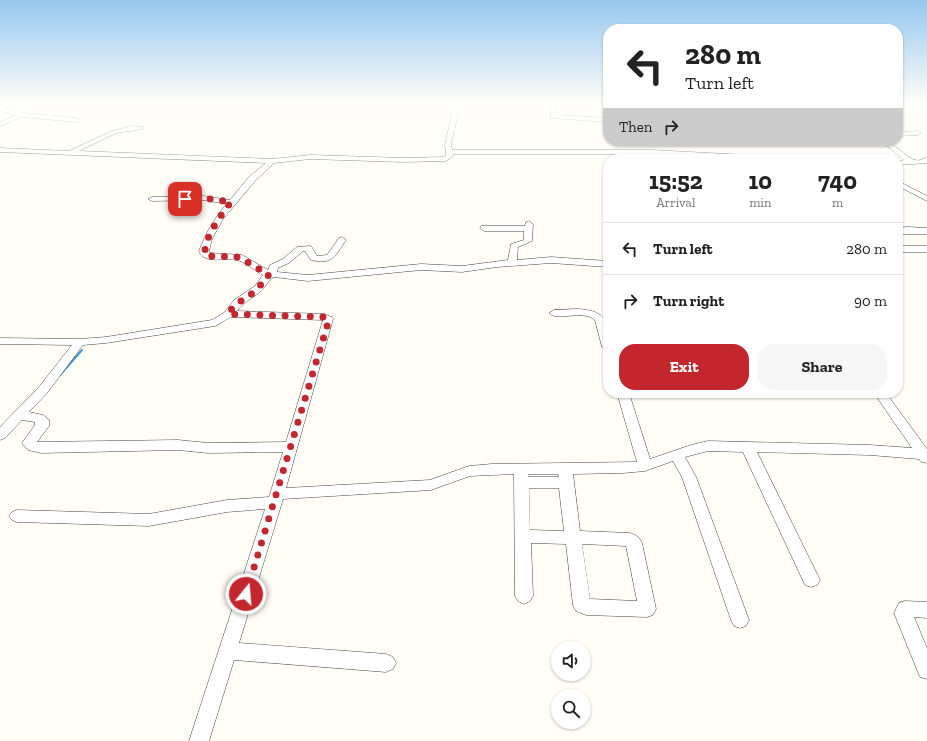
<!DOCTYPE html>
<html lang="en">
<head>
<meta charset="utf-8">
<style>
  :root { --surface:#fff; --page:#f6f6f6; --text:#222; --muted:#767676; --line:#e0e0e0; --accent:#c4262e }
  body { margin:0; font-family:"Zilla Slab",serif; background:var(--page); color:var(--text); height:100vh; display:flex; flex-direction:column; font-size:15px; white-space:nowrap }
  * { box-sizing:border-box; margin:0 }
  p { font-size:13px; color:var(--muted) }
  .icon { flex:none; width:22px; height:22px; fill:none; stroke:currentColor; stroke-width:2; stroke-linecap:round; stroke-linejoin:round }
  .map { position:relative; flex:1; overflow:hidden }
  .sheet { position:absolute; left:603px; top:154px; width:300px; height:244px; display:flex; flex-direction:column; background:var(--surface); border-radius:16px; box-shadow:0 1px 3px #0004 }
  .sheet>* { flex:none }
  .guide { position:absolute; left:603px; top:24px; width:300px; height:122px; border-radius:16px; box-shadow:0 1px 3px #0004; background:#fff; color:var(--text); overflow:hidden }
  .controls { position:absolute; left:551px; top:641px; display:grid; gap:8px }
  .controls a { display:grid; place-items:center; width:40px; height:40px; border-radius:50%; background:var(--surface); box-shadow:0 1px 3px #0004; font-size:20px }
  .pin { position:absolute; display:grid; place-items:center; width:34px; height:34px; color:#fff; margin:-17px; border-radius:8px; box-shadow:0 2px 6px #0006 }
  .me { position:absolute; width:44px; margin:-22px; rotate:17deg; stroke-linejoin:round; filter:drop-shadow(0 0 3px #0008) }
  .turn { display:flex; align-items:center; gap:14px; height:84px; padding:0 16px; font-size:18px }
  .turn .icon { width:52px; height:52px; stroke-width:2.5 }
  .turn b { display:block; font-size:28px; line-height:34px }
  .then { display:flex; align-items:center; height:38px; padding:0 16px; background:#0003; gap:8px; font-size:15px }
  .eta { display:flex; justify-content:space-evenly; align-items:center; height:68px; text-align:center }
  .eta b { font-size:24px; font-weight:700; line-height:28px }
  .primary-button { display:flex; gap:8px; margin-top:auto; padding:8px 16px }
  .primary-button a { flex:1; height:46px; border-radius:16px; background:var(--accent); color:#fff; font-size:16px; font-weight:700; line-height:46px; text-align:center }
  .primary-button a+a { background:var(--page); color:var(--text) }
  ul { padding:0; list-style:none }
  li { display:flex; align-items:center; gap:12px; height:52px; padding:0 16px; border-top:1px solid var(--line) }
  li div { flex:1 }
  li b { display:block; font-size:15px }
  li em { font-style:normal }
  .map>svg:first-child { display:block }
</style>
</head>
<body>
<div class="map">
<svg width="927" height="741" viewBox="0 0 927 741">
  <rect width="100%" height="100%" fill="#fffdf5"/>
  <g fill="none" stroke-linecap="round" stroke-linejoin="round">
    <polyline stroke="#3f96cf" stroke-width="2" points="60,375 82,350"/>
    <defs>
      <g id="minor">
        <polygon points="14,102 21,102 4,108 23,113 77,118 80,120 77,122 21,117 0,126 0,122 17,115 0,111 0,106"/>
        <path d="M450 102H456L458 115 451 144 452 150H652L782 157 785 159H744L652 154H453L452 157 446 161 404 162 310 159 274 163 255 181 223 219 212 239 209 251 210 253 242 255 268 270 270 265 283 259 297 247 311 246 317 256 327 255 339 238 342 237 346 240C335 256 333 265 311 260L305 251H303L289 263 278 268 277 272 308 275 421 264 462 266 508 260 511 244 524 240V231H484L480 228 481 226H525L526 222 529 221 533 224 532 241 518 247 517 260 551 257 608 261V267L551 263 497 267 462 272 421 270 308 281 274 277C267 281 266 287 261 291 253 298 243 302 237 311L324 314 332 317 333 319 286 488 430 480 469 466 492 464 637 462 617 393H629L650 459 691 445 708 441 870 445 912 448 874 393H886L927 449V463L921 462 919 459 870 455 757 452 820 580 817 585 811 587 805 585 743 452 708 451 685 457 696 477 749 620 746 626 740 628 734 626 731 620 682 477 673 461 645 471 623 473 573 474 580 531 630 533C636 535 639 537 642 543L656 609 653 615 647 617 586 615 576 611 573 605 566 544 531 543 533 596 530 601 524 604 518 601 515 596 514 474 470 476 431 490 283 499 239 643 386 654 393 657 396 663 393 669 386 672 234 660 209 741H189L265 509 227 512 149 526 17 522 12 520 9 516 12 512 17 510 149 514 227 500 269 497 283 452 208 453 178 450 41 453 28 450 22 443 35 425V422L22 420 5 438 0 440V427L39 387 72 345 0 344V338L80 339 106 337 212 320 225 312 234 300 255 286 263 275C255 271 244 261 236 260 223 257 205 265 199 251 206 233 214 218 227 204L203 200 152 201 148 199 152 197 203 196 230 200 249 177 266 163 0 152V148L69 151 112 131 132 126 143 127V129L116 133 79 151 272 159 310 155 404 158 444 157 446 155 445 144 452 115ZM231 317 323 320 286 442 208 443 178 440 37 442 49 426V420L43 415 29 412 47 393 83 345 106 343 215 326ZM528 474H558L559 477H528ZM529 488H559L564 531 530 530ZM582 544 626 546 637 601 590 599Z"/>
        <polygon points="550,102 555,103 556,115 608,118 608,122 551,118"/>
        <rect x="898" y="102" width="29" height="2"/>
        <polygon points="898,132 918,131 921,133 918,135 898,136"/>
        <path d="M881 141C897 141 908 164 921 160 923 159 925 158 927 157V163L898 165V161L904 160Z"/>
        <polygon points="898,181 927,196 927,201 898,186"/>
        <polygon points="908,227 927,228 927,234 898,234 898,228"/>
        <rect x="898" y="246" width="29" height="6"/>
        <path d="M578 309C610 311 608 324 608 350L604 349 602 347 595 320C582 309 557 322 549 313L554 310Z"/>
        <polygon points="905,601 927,602 927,618 914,617 927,648 927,679 920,677 894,613 899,603"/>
      </g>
    </defs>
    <use href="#minor" stroke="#444" stroke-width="1"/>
    <use href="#minor" fill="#fff" fill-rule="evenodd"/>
  </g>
  <linearGradient id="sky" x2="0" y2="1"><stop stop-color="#95c6ee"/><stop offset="0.5" stop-color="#fffefa"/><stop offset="1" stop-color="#fffefa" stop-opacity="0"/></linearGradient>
  <rect width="927" height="205" fill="url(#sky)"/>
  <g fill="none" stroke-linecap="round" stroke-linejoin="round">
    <path stroke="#c4262e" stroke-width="7" stroke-dasharray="0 12.6" d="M185 199 203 198 231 202C223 212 200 243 206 256L239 257 269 275C264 278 263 282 259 287 250 298 238 299 228 314L324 317 328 319V323L246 594"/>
  </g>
</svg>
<div class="controls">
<a><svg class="icon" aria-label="sound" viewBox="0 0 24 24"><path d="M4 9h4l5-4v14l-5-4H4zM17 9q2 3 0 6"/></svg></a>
<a><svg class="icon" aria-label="search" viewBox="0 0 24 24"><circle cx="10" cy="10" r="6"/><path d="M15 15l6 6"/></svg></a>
</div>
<div class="pin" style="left:185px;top:199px;background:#d93025"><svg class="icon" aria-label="arrive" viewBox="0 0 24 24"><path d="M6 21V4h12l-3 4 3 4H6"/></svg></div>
<svg class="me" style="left:246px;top:594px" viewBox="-20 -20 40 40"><circle r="17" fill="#c4262e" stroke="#fff" stroke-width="3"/><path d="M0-11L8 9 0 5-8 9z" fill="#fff"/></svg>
<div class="guide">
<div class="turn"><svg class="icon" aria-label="left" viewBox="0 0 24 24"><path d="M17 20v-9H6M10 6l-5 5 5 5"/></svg><div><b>280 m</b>Turn left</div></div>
<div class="then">Then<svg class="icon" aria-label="right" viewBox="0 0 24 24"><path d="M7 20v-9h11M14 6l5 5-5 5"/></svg></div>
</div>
<section class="sheet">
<div class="eta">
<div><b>15:52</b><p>Arrival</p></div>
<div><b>10</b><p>min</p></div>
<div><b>740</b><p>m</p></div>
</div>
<ul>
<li><svg class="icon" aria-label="left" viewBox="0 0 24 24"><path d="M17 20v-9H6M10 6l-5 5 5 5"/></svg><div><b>Turn left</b></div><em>280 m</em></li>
<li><svg class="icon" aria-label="right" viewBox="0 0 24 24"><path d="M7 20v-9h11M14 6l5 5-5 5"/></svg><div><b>Turn right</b></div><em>90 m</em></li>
</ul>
<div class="primary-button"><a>Exit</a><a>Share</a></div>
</section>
</div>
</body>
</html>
